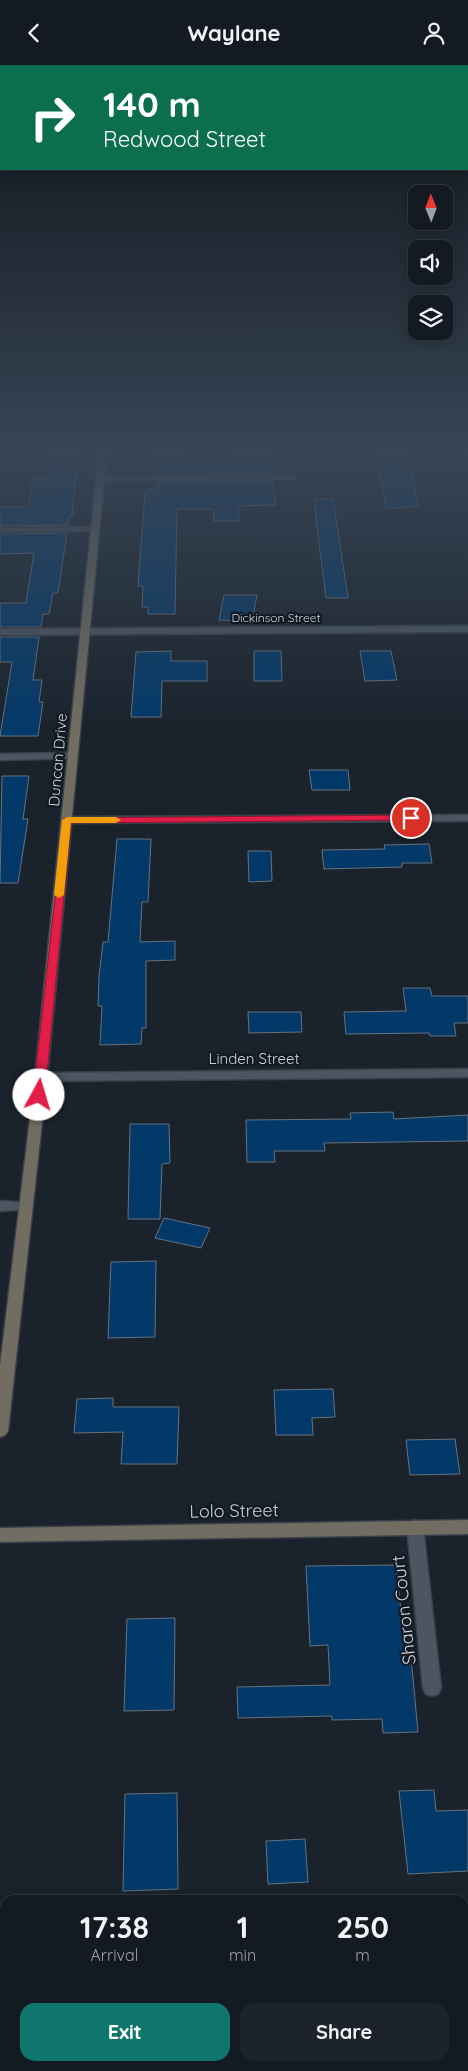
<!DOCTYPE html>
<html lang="en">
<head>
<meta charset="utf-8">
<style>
  :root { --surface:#141a21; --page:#1d232a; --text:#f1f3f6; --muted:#9da1a5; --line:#33383f; --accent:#0f766e }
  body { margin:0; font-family:Quicksand,sans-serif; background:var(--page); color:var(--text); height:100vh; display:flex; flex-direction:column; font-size:19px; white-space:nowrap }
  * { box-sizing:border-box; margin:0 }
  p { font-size:16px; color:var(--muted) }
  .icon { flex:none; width:28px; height:28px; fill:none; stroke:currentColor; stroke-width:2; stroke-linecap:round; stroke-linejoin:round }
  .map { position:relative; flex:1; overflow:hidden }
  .details { position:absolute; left:0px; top:1830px; width:469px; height:176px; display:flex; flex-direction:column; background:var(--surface); border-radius:15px 15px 0 0; box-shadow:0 2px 12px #0003,0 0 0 1px var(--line) }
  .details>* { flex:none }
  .top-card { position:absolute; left:0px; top:0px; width:469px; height:105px; box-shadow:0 2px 12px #0003,0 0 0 1px var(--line); background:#0b6e4f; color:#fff; overflow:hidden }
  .needle { width:32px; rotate:359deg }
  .tools { position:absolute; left:408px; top:120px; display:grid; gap:10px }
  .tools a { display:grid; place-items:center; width:45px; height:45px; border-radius:10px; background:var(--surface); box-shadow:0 2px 12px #0003,0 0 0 1px var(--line); font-size:25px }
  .pin { position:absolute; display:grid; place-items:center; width:42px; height:42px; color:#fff; margin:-21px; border:2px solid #fff; border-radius:50%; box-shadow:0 1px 5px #0007 }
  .me { position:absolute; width:55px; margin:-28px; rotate:6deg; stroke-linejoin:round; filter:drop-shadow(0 0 4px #0008) }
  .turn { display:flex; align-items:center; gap:18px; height:105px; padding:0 20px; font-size:22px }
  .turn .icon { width:65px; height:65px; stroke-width:2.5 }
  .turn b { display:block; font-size:35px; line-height:42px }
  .eta { display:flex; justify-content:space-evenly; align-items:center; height:85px; text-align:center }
  .eta b { font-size:30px; font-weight:700; line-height:35px }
  .action { display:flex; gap:10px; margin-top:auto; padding:10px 20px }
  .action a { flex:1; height:58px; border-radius:15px; background:var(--accent); color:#fff; font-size:20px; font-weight:700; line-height:58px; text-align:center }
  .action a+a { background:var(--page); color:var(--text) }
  header { display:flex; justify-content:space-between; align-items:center; height:65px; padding:0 20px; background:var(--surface); font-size:22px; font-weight:700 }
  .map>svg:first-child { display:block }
</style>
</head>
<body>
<header><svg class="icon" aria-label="back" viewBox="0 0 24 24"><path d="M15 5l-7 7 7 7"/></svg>Waylane<svg class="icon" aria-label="person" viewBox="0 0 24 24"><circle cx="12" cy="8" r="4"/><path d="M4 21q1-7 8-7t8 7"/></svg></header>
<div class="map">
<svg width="468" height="2006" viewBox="0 0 468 2006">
  <rect width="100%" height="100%" fill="#1a232c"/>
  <g fill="#033969" stroke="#67727e">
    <polygon points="158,385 186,385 186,392 245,391 245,388 268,387 271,408 157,410"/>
    <polygon points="376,385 408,385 418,441 386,444"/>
    <polygon points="52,388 78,388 72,451 69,451 68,460 0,461 0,442 28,442 33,413 49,413"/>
    <polygon points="272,416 276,440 238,441 239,456 214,456 213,444 177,444 175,549 148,549 148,542 142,542 143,521 138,521 145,428 147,425 156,425 157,417"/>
    <polygon points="315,434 333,434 348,533 326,533 316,455"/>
    <polygon points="67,468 58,528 53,528 49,549 43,549 41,562 0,562 0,538 26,538 34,488 0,489 0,469"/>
    <polygon points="224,530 257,530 252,557 219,555"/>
    <polygon points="0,572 39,572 33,615 42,615 39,637 43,637 38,671 0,671 12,597 0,597"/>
    <polygon points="171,586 171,596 207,596 207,616 162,616 161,652 131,652 136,587"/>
    <polygon points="254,586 281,586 282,616 254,616"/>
    <polygon points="360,586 391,586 397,615 365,616"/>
    <polygon points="309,705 348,705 350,725 312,725"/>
    <polygon points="2,711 29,711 23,754 28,754 18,818 0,818"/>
    <polygon points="117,774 151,774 148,837 142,837 140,877 175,876 175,895 146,896 146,963 142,963 141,979 100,980 102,941 98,941 99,911 103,877 108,877"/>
    <polygon points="429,779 432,798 402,798 402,802 324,804 322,785 385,784 384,780"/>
    <polygon points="248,786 271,786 272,816 249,817"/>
    <polygon points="403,923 430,923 432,931 468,931 468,958 454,958 456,971 430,971 429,968 346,969 344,947 406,946"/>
    <polygon points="248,947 301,947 302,967 249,968"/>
    <polygon points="393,1047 394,1054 468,1050 468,1076 324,1078 325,1086 274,1086 275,1097 247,1097 246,1055 351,1054 350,1048"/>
    <polygon points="130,1059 169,1059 170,1098 162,1099 160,1154 128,1154"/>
    <polygon points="164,1153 210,1163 201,1183 155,1173"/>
    <polygon points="156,1196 155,1272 108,1273 111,1197"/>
    <polygon points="333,1324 335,1352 312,1353 313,1370 276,1370 274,1325"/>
    <polygon points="113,1333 113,1342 179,1342 177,1399 121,1399 123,1367 74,1368 77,1334"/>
    <polygon points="455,1374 460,1409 410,1410 406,1375"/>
    <polygon points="396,1500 406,1593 411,1592 418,1667 383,1668 382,1654 332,1655 332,1651 238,1653 237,1622 330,1620 328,1580 310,1581 306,1501"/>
    <polygon points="175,1553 174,1645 124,1646 127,1554"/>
    <polygon points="434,1725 436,1746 468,1745 468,1806 408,1809 399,1726"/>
    <polygon points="177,1728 178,1824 123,1826 125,1729"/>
    <polygon points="305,1774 308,1817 268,1819 266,1776"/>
  </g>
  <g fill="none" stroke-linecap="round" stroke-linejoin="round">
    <defs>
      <g id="street">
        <polygon points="292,410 295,410 295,414 100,416 96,414 100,412"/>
        <polygon points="98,462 99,464 95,466 0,467 0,463"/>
        <polygon points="468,561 468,567 0,570 0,564"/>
        <polygon points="74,688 77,689 77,693 0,695 0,689"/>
        <polygon points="468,750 468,756 67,758 62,755 67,752"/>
        <polygon points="468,1004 468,1012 41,1016 35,1012 41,1008"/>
        <polygon points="0,1136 31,1138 33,1141 31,1144 0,1146"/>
        <polygon points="415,1455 421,1457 423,1462 441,1623 438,1629 432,1631 426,1629 423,1623 407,1462 409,1457"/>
        <rect x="0" y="1881" width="5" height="20"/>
        <polygon points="464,1893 468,1894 468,1914 464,1913"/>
      </g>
      <g id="secondary">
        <polygon points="99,385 107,385 47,1012 8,1366 5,1370 0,1372 0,1301 35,1012"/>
        <polygon points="468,1455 468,1469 0,1477 0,1463"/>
      </g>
    </defs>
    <use href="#street" stroke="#394048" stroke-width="3"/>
    <use href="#secondary" stroke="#394048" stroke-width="3"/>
    <use href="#street" fill="#4c5662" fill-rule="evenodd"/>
    <use href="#secondary" fill="#726d63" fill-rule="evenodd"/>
  </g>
  <linearGradient id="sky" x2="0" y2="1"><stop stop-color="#0e1318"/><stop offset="0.58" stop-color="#384556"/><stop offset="1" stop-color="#384556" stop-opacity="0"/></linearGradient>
  <rect width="468" height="666" fill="url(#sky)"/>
  <polygon fill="#e11d48" stroke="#92132f" points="411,750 415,753 414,755 71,758 45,1030 43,1033 35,1033 33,1030 64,753"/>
  <polygon fill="#f59e0b" points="67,752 116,752 121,755 116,758 71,758 64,830 59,833 54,830 62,755"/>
  <g text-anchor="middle" stroke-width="4.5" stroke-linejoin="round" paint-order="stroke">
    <g font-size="12" fill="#ced4db" stroke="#111923">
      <text x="276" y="557">Dickinson Street</text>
    </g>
    <g font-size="15" fill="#ced4db" stroke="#111923">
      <text transform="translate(58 695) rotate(-85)" y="5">Duncan Drive</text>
      <text x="254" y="999">Linden Street</text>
    </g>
    <g font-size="18" fill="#ced4db" stroke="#111923">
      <text transform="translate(234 1446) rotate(-1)" y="6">Lolo Street</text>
      <text transform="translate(404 1545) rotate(-96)" y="6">Sharon Court</text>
    </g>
  </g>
</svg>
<div class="tools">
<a><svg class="needle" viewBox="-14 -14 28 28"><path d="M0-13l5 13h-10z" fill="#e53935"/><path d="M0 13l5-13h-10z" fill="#9da1a5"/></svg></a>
<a><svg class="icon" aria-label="sound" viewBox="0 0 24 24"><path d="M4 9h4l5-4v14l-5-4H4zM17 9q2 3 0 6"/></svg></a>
<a><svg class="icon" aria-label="layers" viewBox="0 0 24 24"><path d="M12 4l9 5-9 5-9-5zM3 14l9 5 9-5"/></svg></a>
</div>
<div class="pin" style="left:411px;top:753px;background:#d93025"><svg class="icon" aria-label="arrive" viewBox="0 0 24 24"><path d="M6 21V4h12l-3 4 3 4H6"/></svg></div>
<svg class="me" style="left:39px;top:1030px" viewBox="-20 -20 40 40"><circle r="19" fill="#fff"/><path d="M0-13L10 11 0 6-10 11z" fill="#e11d48"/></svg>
<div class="top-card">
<div class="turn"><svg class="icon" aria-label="right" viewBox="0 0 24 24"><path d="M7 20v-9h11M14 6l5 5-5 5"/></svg><div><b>140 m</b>Redwood Street</div></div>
</div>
<section class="details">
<div class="eta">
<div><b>17:38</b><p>Arrival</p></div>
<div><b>1</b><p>min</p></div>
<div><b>250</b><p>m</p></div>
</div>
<div class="action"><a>Exit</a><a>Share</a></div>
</section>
</div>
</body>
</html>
